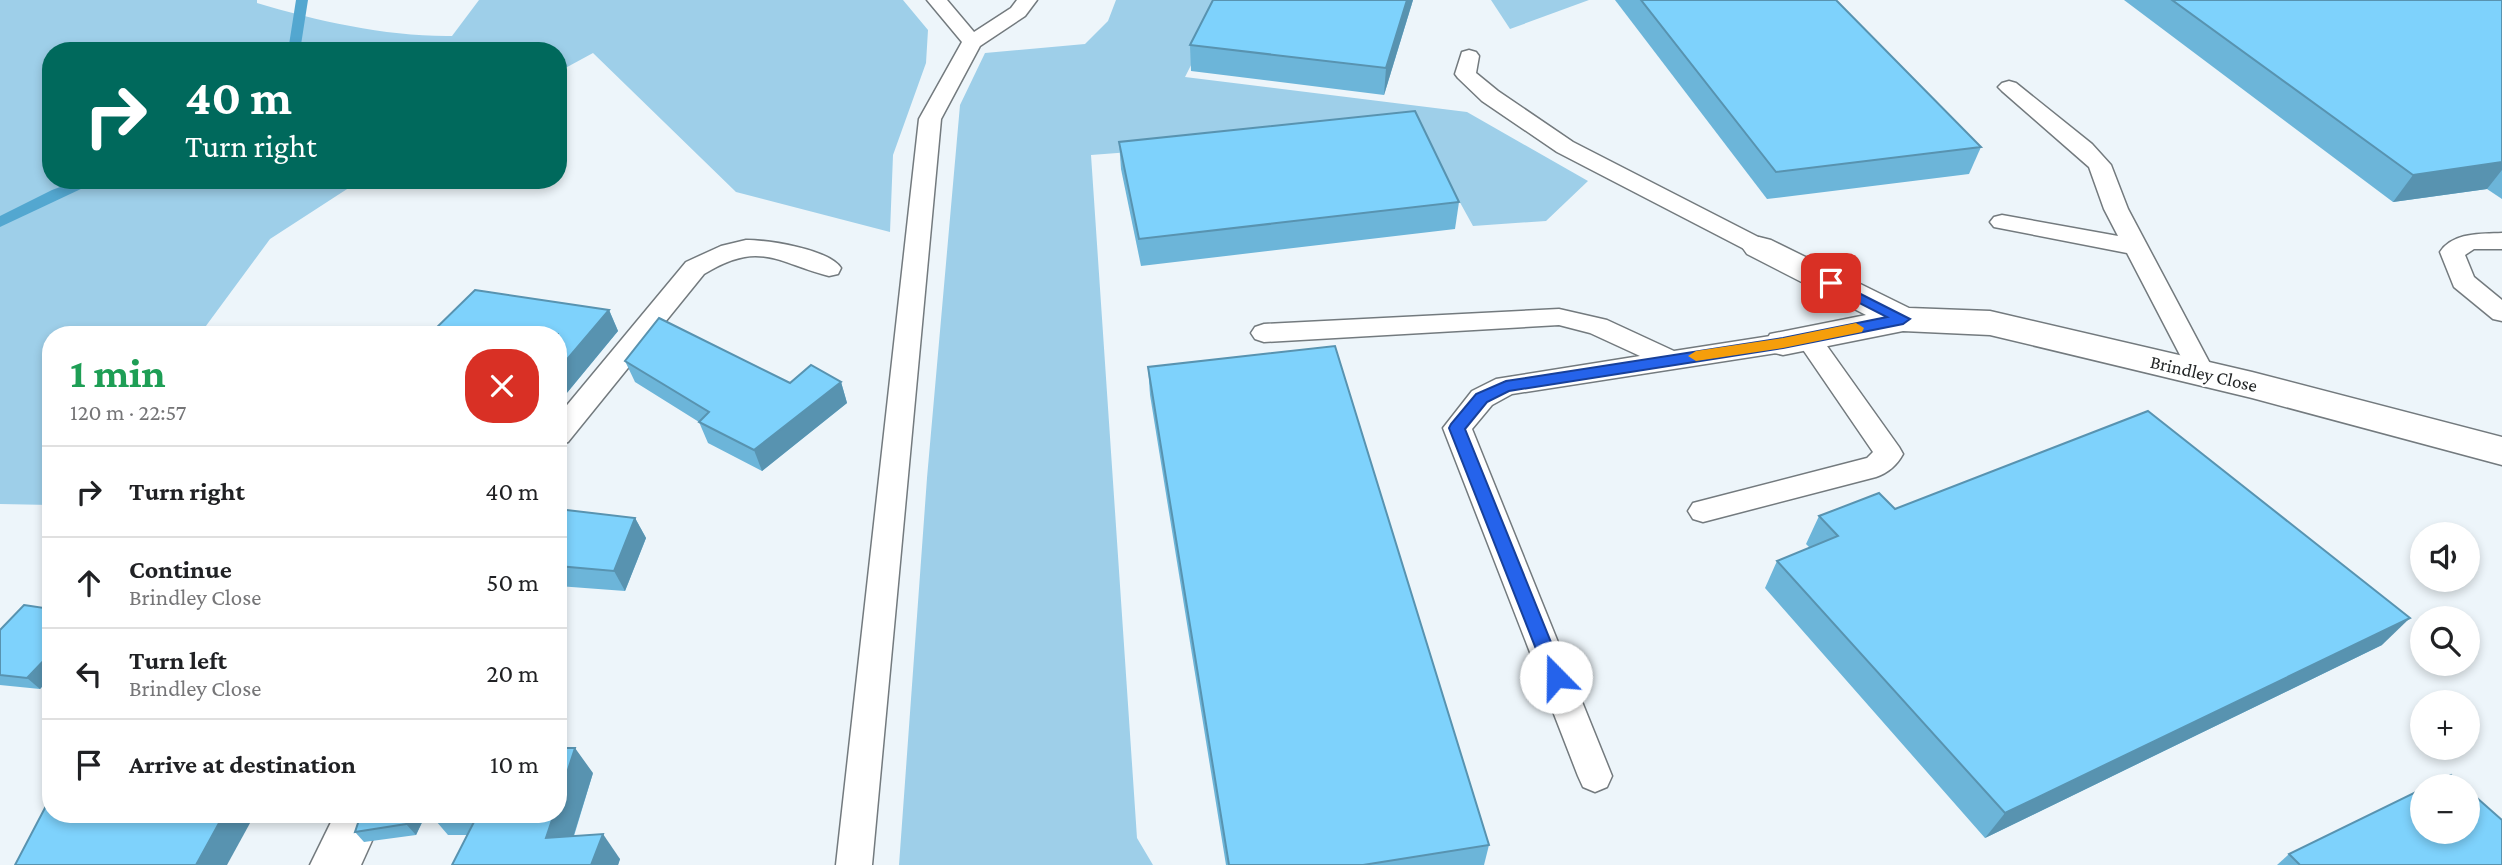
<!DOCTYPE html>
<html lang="en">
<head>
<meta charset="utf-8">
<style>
  :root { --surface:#fff; --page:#f2f2f2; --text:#202124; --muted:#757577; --line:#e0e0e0 }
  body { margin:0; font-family:"Crimson Pro",serif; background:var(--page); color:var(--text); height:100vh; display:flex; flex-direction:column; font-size:26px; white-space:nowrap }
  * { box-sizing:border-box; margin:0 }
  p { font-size:23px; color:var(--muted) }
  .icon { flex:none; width:38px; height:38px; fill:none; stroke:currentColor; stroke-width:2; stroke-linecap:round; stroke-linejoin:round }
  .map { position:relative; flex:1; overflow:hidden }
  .drawer { position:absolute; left:42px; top:326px; width:525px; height:497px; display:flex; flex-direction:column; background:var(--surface); border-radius:28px; box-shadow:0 4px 10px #0003 }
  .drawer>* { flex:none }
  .guide { position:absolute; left:42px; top:42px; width:525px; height:147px; border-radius:28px; box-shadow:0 4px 10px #0003; background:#00695c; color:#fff; overflow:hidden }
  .controls { position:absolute; left:2410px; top:522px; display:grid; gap:14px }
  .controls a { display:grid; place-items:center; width:70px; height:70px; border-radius:50%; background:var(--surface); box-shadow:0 4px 10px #0003; font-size:35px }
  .pin { position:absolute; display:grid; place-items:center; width:60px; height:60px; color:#fff; margin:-30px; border-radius:14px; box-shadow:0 4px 10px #0006 }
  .me { position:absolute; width:77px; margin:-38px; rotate:338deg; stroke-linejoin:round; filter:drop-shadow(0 0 5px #0008) }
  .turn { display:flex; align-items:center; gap:24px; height:147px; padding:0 28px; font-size:32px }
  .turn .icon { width:91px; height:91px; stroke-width:2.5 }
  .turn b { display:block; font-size:49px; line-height:60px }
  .round { display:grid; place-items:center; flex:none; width:74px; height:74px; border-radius:28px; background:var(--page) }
  .overview { display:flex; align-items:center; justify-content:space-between; height:119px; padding:0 28px }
  h1 { font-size:42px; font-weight:700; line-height:52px; color:#1e9e55 }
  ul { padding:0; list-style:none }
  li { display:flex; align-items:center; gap:21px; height:91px; padding:0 28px; border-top:2px solid var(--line) }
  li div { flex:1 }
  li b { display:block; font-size:26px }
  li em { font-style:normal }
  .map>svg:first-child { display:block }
</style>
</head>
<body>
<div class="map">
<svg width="2502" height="865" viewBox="0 0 2502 865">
  <rect width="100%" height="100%" fill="#edf5fa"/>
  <g fill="#9ecfe9">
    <path d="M0 0H257V3C317 21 389 37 452 36L479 0H903L928 30 926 63 893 155 890 232 736 192 593 53 558 72V51H51V180H361L270 239 200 334H51V505L0 504Z"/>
    <polygon points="1116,0 1224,0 1185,77 1467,112 1588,181 1546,221 1473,226 1420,130 1091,155 1137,838 1153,865 899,865 927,478 960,105 985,53 1085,44 1108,21"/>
    <polygon points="1491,0 1589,0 1510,29"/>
  </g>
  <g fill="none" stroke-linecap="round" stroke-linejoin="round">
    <g fill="#53a7d0" fill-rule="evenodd">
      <polygon points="296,0 308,0 300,51 288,51"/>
      <polygon points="79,180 100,180 0,227 0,216 52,190"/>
    </g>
    <defs>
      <g id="lane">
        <polygon points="927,0 947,0 974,32 1011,8 1017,0 1037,0 1025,16 980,46 941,119 872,865 836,865 919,119 962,42"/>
        <polygon points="1469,50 1476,52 1479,56 1476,73 1498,91 1573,142 1768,242 1771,247 1768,252 1759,255 1750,252 1557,152 1482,101 1458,78 1455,74 1462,52"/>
        <polygon points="2009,81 2016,83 2092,144 2111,165 2128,209 2215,373 2211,380 2202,382 2193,380 2127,253 1994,227 1990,222 1994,217 2002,215 2118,236 2104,209 2089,167 2002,91 1998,87 2002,83"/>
        <path d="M2502 233V249H2474L2465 255 2474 277 2502 300V321L2493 319 2454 287 2440 252C2453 232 2481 234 2502 233Z"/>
        <path d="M746 240C768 240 829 249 841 268L838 274 829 276C775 262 760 240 704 274L568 442 558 445V416L686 262 721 246Z"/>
        <polygon points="1559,309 1607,320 1674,351 1783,334 1792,337 1796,343 1792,349 1783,352 1512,394 1492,405 1472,429 1612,776 1607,787 1595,792 1583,787 1578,776 1443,428 1472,391 1496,379 1640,356 1590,333 1559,325 1264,342 1255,339 1251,333 1255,327 1264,324"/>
        <path d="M1808 329 1817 332 1899 447 1903 454C1897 465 1888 473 1876 477L1703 522 1693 519 1688 511 1693 503 1867 458 1873 452 1795 338 1799 332Z"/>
      </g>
      <g id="street">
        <polygon points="1759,237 1771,240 1909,308 1990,311 2252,372 2502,437 2502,465 2252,398 1990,335 1903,331 1783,355 1770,352 1765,343 1770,334 1866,315 1747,254 1742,247 1747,240"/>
        <polygon points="335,814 384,814 361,865 310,865"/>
      </g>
    </defs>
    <use href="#lane" stroke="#737a7e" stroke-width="3"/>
    <use href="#street" stroke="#737a7e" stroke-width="3"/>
    <use href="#lane" fill="#fff" fill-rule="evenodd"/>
    <use href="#street" fill="#fff" fill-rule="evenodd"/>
  </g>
  <g fill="#6cb5d9">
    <polygon points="1413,0 1384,95 1191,71 1190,45"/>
    <polygon points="1615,0 1836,0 1981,147 1969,174 1767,199"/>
    <polygon points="2124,0 2502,0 2502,199 2487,189 2393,202"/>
    <polygon points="1119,142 1459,202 1455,229 1141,266 1121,169"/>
    <polygon points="609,310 618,331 566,394 558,393 558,334"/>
    <polygon points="625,361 790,383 841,382 847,403 762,471 708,443 699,422 635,382"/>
    <polygon points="1148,367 1489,845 1484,865 1226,865 1150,395"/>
    <polygon points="558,509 635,518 646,538 625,591 558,586"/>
    <polygon points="1895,509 2382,645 1985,838 1765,588 1777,561 1810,548 1806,544 1819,516"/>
    <polygon points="51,609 51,677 40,689 0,685 0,630"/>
    <polygon points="593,773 574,836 620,859 618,865 452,865 467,835 448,835 430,814 558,814"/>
    <polygon points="426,814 416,835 364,842 355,832"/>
    <polygon points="2289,854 2502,865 2277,865"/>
  </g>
  <g fill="#5893b0">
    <polygon points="1407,0 1413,0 1384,95 1386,68"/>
    <polygon points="2502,162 2502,170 2487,189 2393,202 2413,175"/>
    <polygon points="609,310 618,331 566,394 558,379 558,370"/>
    <polygon points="841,382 847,403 762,471 754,450"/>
    <polygon points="635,518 646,538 625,591 614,571"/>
    <polygon points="2410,618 2382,645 1985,838 2005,813"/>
    <polygon points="51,653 51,677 40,689 27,678"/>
    <polygon points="575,748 593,773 565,863 546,838 554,814 558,814 558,801"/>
    <polygon points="224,814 255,814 227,865 196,865"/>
    <polygon points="412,814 426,814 416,835 406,824"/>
    <polygon points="603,834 620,859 618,865 591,865"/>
  </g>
  <g fill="#7ed2fc" stroke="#5893b0" stroke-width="2">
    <polygon points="1213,0 1407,0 1386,68 1190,45"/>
    <polygon points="1641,0 1836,0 1981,147 1776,172"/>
    <polygon points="2172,0 2502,0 2502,162 2413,175"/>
    <polygon points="1415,111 1459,202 1139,239 1119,142"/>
    <polygon points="475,290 609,310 558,370 558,334 430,334"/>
    <polygon points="659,318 790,383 811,365 841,382 754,450 699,422 709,412 625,361"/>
    <polygon points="1335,346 1489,845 1363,865 1229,865 1148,367"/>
    <polygon points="2148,411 2410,618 2005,813 1777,561 1838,536 1819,516 1879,493 1895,509"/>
    <polygon points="558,509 635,518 614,571 558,566"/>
    <polygon points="24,605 51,609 51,653 27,678 0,675 0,630"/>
    <polygon points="558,748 575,748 558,801"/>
    <polygon points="2451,775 2463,786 2429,786"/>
    <polygon points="2422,789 2422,831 2468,831 2468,790 2502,820 2502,865 2300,865 2289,854"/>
    <polygon points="47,804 51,804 51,814 224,814 196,865 15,865"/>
    <polygon points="361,814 412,814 406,824 355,832"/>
    <polygon points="478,814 554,814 546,838 603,834 591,865 452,865"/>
  </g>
  <polygon fill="#2563eb" stroke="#184099" stroke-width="2" points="1831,279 1910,319 1903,324 1783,348 1509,391 1487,402 1465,429 1565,677 1562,682 1556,685 1549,682 1449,428 1451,424 1476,394 1506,381 1783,338 1887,317 1826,286 1826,280"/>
  <polygon fill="#f59e0b" points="1856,323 1864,328 1862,332 1783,348 1696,361 1688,356 1696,351 1783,338"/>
  <g text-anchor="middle" stroke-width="5" stroke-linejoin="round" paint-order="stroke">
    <g font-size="19" fill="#222526" stroke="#fff">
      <text transform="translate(2204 373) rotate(13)" y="7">Brindley Close</text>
    </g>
  </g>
</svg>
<div class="controls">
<a><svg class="icon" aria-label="sound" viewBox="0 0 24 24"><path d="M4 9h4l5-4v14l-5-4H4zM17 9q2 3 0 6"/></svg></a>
<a><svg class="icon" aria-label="search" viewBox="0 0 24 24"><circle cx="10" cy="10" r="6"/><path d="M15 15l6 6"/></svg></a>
<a>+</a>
<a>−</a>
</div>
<div class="pin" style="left:1831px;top:283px;background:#d93025"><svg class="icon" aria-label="arrive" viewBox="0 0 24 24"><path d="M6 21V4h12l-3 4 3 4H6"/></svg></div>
<svg class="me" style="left:1556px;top:677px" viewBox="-20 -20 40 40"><circle r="19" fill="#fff"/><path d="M0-13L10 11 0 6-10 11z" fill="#2563eb"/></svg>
<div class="guide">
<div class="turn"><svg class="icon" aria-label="right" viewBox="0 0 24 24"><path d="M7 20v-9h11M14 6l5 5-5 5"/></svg><div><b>40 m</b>Turn right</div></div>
</div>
<section class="drawer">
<div class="overview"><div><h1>1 min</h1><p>120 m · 22:57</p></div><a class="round" style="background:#d93025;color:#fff"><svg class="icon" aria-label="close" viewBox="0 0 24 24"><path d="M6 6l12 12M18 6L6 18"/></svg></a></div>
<ul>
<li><svg class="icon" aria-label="right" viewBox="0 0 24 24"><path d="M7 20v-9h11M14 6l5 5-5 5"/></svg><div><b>Turn right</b></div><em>40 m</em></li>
<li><svg class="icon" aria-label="ahead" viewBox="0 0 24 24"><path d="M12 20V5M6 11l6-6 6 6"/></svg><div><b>Continue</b><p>Brindley Close</p></div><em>50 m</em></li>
<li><svg class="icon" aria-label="left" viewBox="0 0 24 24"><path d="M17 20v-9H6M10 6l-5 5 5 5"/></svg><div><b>Turn left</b><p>Brindley Close</p></div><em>20 m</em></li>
<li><svg class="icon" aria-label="arrive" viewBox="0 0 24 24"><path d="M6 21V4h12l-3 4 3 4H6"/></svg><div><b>Arrive at destination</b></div><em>10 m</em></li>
</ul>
</section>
</div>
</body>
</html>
